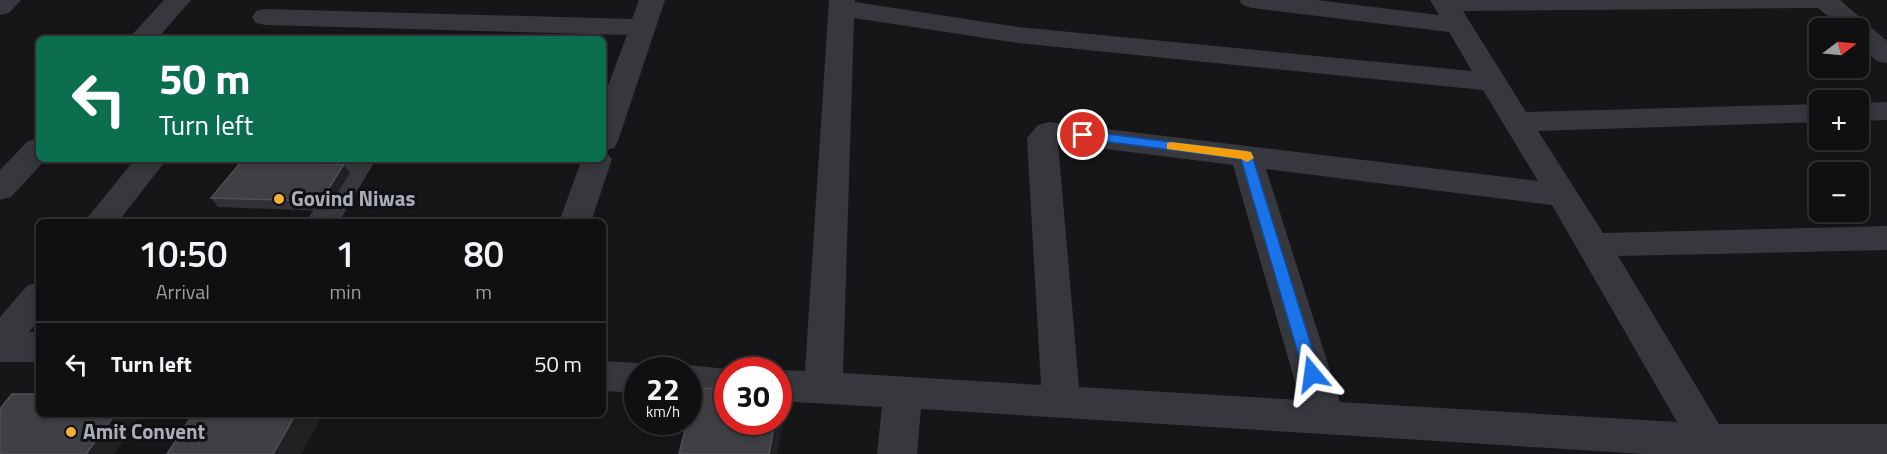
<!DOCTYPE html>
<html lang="en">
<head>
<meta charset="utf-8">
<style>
  :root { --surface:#101012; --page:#1e1e20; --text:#f1f3f6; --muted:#9c9d9f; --line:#303032 }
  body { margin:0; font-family:"Titillium Web",sans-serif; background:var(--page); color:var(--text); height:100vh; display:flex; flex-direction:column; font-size:22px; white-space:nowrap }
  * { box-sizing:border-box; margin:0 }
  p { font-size:20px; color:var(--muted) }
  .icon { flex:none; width:33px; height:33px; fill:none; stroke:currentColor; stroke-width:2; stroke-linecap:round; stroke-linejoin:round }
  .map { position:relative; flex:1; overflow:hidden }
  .panel { position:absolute; left:36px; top:219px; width:570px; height:198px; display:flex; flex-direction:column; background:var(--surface); border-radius:9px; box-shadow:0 3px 9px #0003,0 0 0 2px var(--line) }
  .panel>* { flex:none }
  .guide { position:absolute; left:36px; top:36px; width:570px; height:126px; border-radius:9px; box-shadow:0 3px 9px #0003,0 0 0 2px var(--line); background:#0b6e4f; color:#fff; overflow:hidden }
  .needle { width:39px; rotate:74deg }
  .fabs { position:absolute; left:1809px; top:18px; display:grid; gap:12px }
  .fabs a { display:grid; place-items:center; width:60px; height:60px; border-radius:9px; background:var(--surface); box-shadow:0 3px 9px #0003,0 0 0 2px var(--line); font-size:30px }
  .speed { position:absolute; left:624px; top:357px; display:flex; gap:12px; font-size:30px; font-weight:700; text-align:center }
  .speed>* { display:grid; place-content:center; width:78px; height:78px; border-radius:50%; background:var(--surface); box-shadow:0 3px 9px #0003,0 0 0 2px var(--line); line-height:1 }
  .speed small { font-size:15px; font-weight:400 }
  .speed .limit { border:9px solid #d22; background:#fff; color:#111 }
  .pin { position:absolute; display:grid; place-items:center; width:51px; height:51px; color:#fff; margin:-26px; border:3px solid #fff; border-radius:50%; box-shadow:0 2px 6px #0007 }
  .me { position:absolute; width:66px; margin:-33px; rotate:344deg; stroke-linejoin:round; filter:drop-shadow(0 0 4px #0008) }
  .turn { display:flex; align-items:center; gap:21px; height:126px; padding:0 24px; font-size:27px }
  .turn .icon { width:78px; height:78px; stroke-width:2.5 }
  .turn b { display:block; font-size:42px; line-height:51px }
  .eta { display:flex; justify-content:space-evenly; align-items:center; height:102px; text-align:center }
  .eta b { font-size:36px; font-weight:600; line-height:42px }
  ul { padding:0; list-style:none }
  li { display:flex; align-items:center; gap:18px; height:84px; padding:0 24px; border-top:2px solid var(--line) }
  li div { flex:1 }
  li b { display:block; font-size:22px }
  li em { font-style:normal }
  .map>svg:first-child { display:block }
</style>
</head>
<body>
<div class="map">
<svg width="1887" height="454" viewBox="0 0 1887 454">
  <rect width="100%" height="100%" fill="#161618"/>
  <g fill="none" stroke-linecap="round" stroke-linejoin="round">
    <g fill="#37383d" fill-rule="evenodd">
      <polygon points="0,0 21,0 9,13 0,15"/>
      <polygon points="164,0 191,0 157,39 128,39"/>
      <polygon points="639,0 665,0 618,141 614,148 604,151 612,159 591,222 559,222 582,159 603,159 603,99 627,35 265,25 256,23 252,17 256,11 265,9 632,19"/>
      <path d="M829 0H855V2L1018 27 1472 71 1449 32 1252 8 1243 5 1239 0H1316L1439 15 1430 0H1840L1887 41V63L1877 61 1858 44V28H1842L1818 8 1463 11 1526 112 1820 104V122L1538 131 1603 233 1887 226V250L1618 256 1719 424H1887V454H1645L921 409 917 454H877L882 407 778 401V370H775H778L805 371ZM854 18 1018 43 1483 90 1538 181 1049 122 1038 125 1027 138 1041 385 843 373ZM1058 143 1233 165 1300 400 1079 387ZM1266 169 1552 205 1677 422 1340 402Z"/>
      <polygon points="1887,102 1887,120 1858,121 1858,103"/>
      <polygon points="39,138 39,159 46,159 11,197 0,200 0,170 28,141"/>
      <polygon points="135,159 167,159 118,222 84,222"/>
      <polygon points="345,159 376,159 339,222 306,222"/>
      <polygon points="39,282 39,320 29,332 39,332 39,362 0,362 0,317 27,286"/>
      <polygon points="603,361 638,363 651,367 653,370 638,370 638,393 603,391"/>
      <polygon points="688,365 737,370 728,370 728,398 688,395 688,370 674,370"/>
    </g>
  </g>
  <polygon fill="#323236" points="344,164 350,173 326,211 218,207 211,198"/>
  <g fill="#212124">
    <polygon points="344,164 350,173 326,211 321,201"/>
    <polygon points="781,391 785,412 777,454 769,454 775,422 778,422 778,404"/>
    <polygon points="115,414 142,414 114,454 86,454"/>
    <polygon points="296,414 318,414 321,418 301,454 273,454"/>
  </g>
  <g fill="#3f3f44" stroke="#4f5156" stroke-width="1.5">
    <polygon points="241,162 344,164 321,201 211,198"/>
    <polygon points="695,388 728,389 728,422 775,422 769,454 679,454 687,422 688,422 688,414"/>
    <polygon points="778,391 781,391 778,404"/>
    <polygon points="12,394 39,394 39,414 115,414 86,454 0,454 0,409"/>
    <polygon points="193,414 296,414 273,454 167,454"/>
  </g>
  <polygon fill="#1a73e8" stroke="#114b97" stroke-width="1.5" points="1083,131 1251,152 1320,374 1317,379 1306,379 1304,374 1241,159 1078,138 1078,133"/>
  <polygon fill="#f59e0b" points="1171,142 1246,151 1251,152 1254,158 1247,162 1241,159 1167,149 1167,143"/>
  <g fill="#f2b134" stroke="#111113" stroke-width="2">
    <circle cx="279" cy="199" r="6"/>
    <circle cx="71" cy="432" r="6"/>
  </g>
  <g text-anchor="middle" stroke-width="6" stroke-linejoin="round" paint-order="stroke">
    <g font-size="21" font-weight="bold" fill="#a8adb8" stroke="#111113" text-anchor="start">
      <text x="291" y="206">Govind Niwas</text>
      <text x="83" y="439">Amit Convent</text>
    </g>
  </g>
</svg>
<div class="fabs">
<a><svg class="needle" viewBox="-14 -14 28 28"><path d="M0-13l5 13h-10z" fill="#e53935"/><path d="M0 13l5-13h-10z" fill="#9c9d9f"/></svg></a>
<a>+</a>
<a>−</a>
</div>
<div class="speed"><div>22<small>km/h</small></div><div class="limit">30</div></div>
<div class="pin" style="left:1083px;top:135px;background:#d93025"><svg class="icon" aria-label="arrive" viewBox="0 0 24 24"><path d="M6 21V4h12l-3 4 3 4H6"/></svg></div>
<svg class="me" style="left:1312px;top:374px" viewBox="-20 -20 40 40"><path d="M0-17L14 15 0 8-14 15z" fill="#1a73e8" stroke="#fff" stroke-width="4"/></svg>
<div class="guide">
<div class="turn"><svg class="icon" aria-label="left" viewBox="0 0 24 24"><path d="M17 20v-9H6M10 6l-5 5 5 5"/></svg><div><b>50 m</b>Turn left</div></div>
</div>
<section class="panel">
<div class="eta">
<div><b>10:50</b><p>Arrival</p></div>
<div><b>1</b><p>min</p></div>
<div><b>80</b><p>m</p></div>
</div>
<ul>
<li><svg class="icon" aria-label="left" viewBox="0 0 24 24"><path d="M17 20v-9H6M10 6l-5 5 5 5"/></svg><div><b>Turn left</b></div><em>50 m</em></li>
</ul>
</section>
</div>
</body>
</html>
